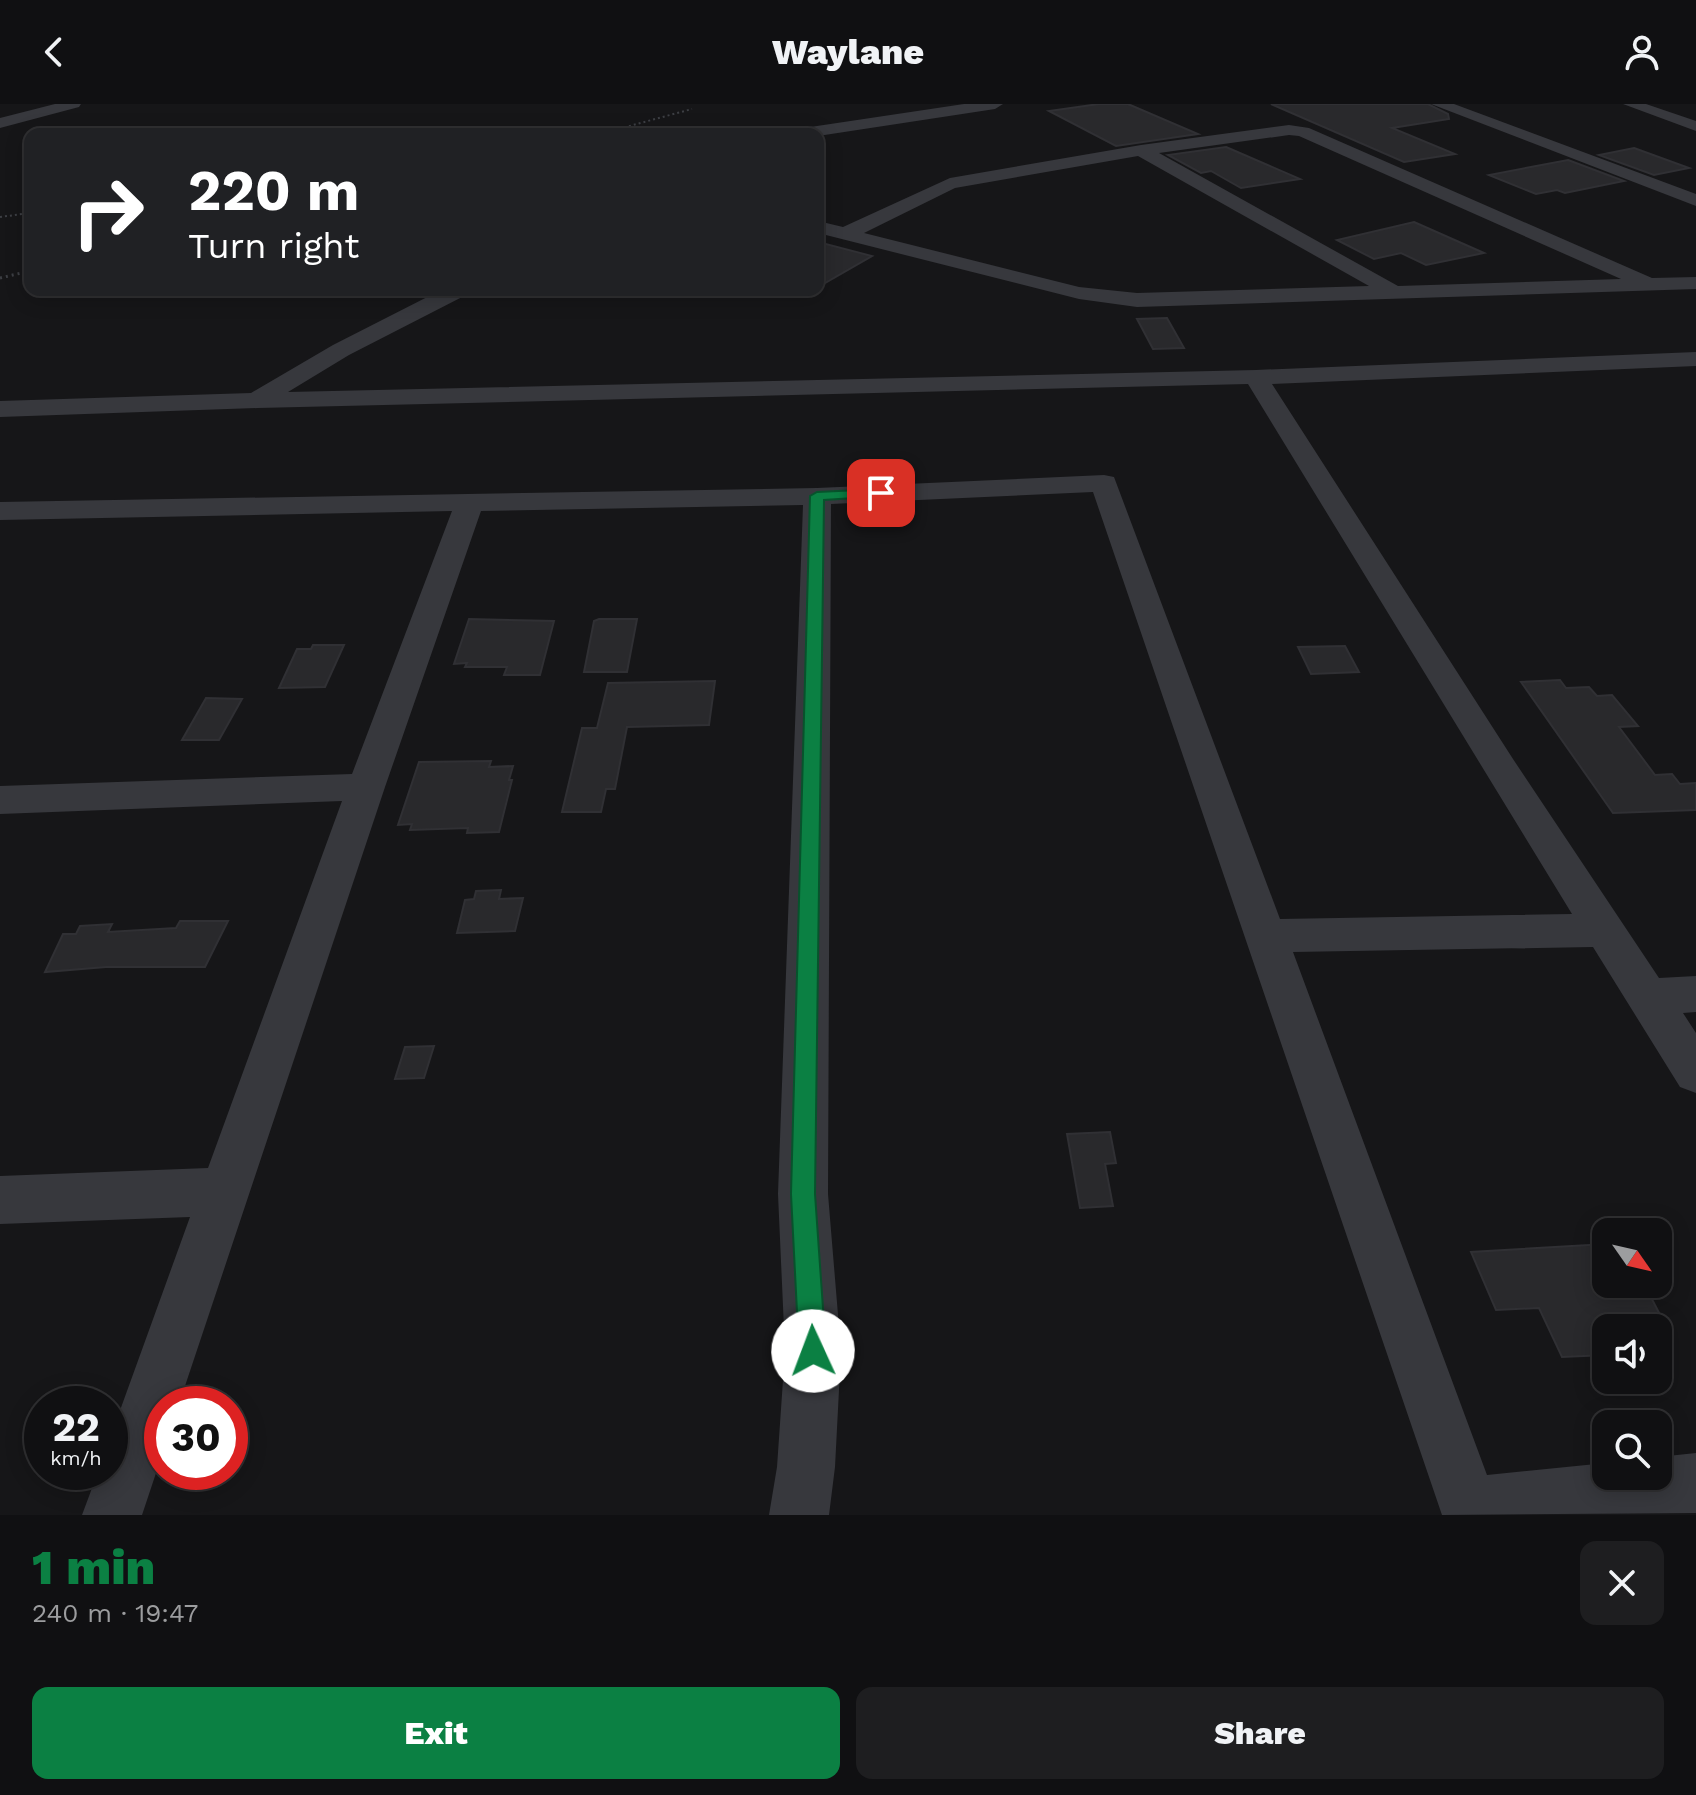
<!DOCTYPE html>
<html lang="en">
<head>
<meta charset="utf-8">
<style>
  :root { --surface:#101012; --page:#1e1e20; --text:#f1f3f6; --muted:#9c9d9f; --line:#303032; --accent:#0b8043 }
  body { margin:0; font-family:"Work Sans",sans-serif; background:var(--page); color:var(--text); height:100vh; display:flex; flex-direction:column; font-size:30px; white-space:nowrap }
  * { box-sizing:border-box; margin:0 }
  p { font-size:26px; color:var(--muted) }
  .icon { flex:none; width:44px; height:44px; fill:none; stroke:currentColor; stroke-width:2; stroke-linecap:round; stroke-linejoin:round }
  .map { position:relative; height:1411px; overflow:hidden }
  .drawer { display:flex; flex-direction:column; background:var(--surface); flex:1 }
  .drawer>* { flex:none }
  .top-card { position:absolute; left:24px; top:24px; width:800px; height:168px; border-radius:16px; box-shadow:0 4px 20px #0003,0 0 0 2px var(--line); background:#202124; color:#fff; overflow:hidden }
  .needle { width:52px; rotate:124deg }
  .fabs { position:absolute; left:1592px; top:1114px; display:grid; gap:16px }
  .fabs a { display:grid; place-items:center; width:80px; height:80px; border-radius:16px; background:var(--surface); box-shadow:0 4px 20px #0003,0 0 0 2px var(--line); font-size:40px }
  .speed { position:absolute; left:24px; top:1282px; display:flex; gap:16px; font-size:40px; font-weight:700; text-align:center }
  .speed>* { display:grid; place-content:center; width:104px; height:104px; border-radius:50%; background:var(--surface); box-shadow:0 4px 20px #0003,0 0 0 2px var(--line); line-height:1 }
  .speed small { font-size:20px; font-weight:400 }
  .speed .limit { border:12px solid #d22; background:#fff; color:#111 }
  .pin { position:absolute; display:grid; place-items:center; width:68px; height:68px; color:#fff; margin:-34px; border-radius:16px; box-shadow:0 4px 12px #0006 }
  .me { position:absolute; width:88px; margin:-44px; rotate:358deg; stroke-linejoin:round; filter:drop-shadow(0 0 6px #0008) }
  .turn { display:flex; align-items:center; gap:28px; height:168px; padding:0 32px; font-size:36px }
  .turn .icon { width:104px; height:104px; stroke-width:2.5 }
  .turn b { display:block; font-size:56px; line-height:68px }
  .round { display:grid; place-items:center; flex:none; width:84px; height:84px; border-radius:16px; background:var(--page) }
  .head { display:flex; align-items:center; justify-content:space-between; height:136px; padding:0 32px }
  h1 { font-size:48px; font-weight:800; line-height:60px; color:var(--accent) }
  .primary-button { display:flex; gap:16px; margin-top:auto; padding:16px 32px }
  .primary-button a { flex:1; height:92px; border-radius:16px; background:var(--accent); color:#fff; font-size:32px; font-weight:800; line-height:92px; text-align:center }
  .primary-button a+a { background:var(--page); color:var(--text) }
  header { display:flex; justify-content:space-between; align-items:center; height:104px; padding:0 32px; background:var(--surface); font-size:36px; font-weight:800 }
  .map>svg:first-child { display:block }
</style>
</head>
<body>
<header><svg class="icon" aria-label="back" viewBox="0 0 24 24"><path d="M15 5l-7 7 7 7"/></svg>Waylane<svg class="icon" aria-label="person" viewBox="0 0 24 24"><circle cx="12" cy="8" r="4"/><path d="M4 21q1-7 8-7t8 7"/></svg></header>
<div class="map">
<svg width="1696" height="1411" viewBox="0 0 1696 1411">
  <rect width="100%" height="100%" fill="#161618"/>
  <g fill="#29292c" stroke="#303034" stroke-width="2">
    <polygon points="1099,0 1128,0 1198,30 1116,42 1049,7"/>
    <polygon points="1271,0 1428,0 1448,10 1449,15 1392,24 1455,50 1404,58"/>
    <polygon points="1226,43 1300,75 1241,84 1211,67 1201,69 1168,51"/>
    <polygon points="1634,44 1689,64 1654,71 1599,51"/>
    <polygon points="1568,56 1624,77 1565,89 1557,86 1536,90 1489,71"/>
    <polygon points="1414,118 1484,149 1426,161 1401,149 1374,155 1337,136"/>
    <polygon points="818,138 872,152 818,183"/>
    <polygon points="1167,214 1184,244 1153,245 1137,215"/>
    <polygon points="469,515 554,517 540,571 504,571 507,563 465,563 467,559 454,560"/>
    <polygon points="599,515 637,515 627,568 584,568 594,517"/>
    <polygon points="313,541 344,541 325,583 279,584 297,545 311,545"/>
    <polygon points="1345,542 1359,568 1311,570 1298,543"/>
    <polygon points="1560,576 1566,584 1589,583 1597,592 1612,591 1638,622 1619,623 1655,671 1672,670 1680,680 1696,679 1696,706 1613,709 1521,578"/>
    <polygon points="715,577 709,621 627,623 615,685 606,685 601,708 562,708 582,624 597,624 608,579"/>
    <polygon points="206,594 242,595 219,636 182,636"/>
    <polygon points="491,657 489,663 513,662 509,676 512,676 499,728 467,729 468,724 410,726 412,720 398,721 419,658"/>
    <polygon points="501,786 499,795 523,794 515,827 457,829 465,796 474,795 476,787"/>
    <polygon points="180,817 228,817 205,863 106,863 45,868 63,830 76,830 80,822 112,820 108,828 176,824"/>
    <polygon points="434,942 424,974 395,975 405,943"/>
    <polygon points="1110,1028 1116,1059 1105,1060 1113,1102 1080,1104 1067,1030"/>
    <polygon points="1606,1140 1606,1180 1644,1180 1667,1224 1606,1224 1606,1251 1562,1253 1539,1204 1496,1206 1471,1148"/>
  </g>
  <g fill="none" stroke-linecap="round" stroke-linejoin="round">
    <g stroke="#3d3f44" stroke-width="2" stroke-dasharray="2 3" stroke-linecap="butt">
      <polyline points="600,30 692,5"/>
      <polyline points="0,113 30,109"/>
    </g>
    <polyline stroke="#3d3f44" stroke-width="3" stroke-dasharray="2 4" stroke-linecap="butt" points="0,174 30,167"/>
    <g fill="#37383d" fill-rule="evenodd">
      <polygon points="55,0 81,0 79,3 0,24 0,14"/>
      <polygon points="964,0 1003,0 995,5 818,32 789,30 797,25"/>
      <polygon points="1431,0 1454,0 1696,90 1696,102"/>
      <polygon points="1623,0 1646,0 1696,17 1696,27"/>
      <path d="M1289 21 1309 24 1652 174 1696 173V185L1137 203 1079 195 818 129V117L843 123 950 74 1141 41ZM1289 31 1299 32 1621 175 1398 182 1159 49ZM1138 52 1369 182 1137 189 1079 183 864 129 955 84Z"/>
      <polygon points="441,186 469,186 466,191 349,251 288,288 1256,266 1696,248 1696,262 1272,280 1513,655 1659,874 1696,872 1696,908 1683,909 1696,929 1696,989 1680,983 1593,843 1293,848 1487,1371 1606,1359 1606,1372 1658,1372 1658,1353 1696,1349 1696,1409 1442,1411 1093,388 831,400 828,1090 841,1247 835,1363 829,1411 769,1411 777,1363 785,1247 778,1090 803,401 481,407 385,683 179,1300 162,1300 162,1351 142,1411 82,1411 98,1368 110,1368 110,1334 190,1113 0,1120 0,1072 208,1064 342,697 0,710 0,682 352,670 452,407 0,416 0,398 817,384 1104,371 1114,373 1280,815 1572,810 1248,280 258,304 0,313 0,297 251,289 333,241"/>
    </g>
  </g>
  <polygon fill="#0b8043" stroke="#07532c" stroke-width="2" points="881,385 888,389 886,392 824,396 815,1090 826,1247 822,1256 813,1260 803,1256 799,1247 791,1090 810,392 817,388"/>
</svg>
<div class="fabs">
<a><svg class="needle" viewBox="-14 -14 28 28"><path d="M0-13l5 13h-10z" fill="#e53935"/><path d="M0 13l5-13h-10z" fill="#9c9d9f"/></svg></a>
<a><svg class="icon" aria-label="sound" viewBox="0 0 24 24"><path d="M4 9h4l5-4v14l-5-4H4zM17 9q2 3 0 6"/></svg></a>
<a><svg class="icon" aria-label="search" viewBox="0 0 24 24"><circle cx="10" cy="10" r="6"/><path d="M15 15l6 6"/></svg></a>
</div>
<div class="speed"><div>22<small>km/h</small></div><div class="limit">30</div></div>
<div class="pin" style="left:881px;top:389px;background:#d93025"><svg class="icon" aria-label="arrive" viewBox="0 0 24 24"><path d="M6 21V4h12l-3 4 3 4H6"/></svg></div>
<svg class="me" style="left:813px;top:1247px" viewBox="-20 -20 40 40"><circle r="19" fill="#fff"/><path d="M0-13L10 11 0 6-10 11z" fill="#0b8043"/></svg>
<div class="top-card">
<div class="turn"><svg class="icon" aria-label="right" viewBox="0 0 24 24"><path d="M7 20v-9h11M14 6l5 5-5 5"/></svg><div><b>220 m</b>Turn right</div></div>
</div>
</div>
<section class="drawer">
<div class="head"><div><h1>1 min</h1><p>240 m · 19:47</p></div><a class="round"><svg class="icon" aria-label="close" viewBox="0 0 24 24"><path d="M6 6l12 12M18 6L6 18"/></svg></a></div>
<div class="primary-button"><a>Exit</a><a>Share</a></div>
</section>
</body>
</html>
